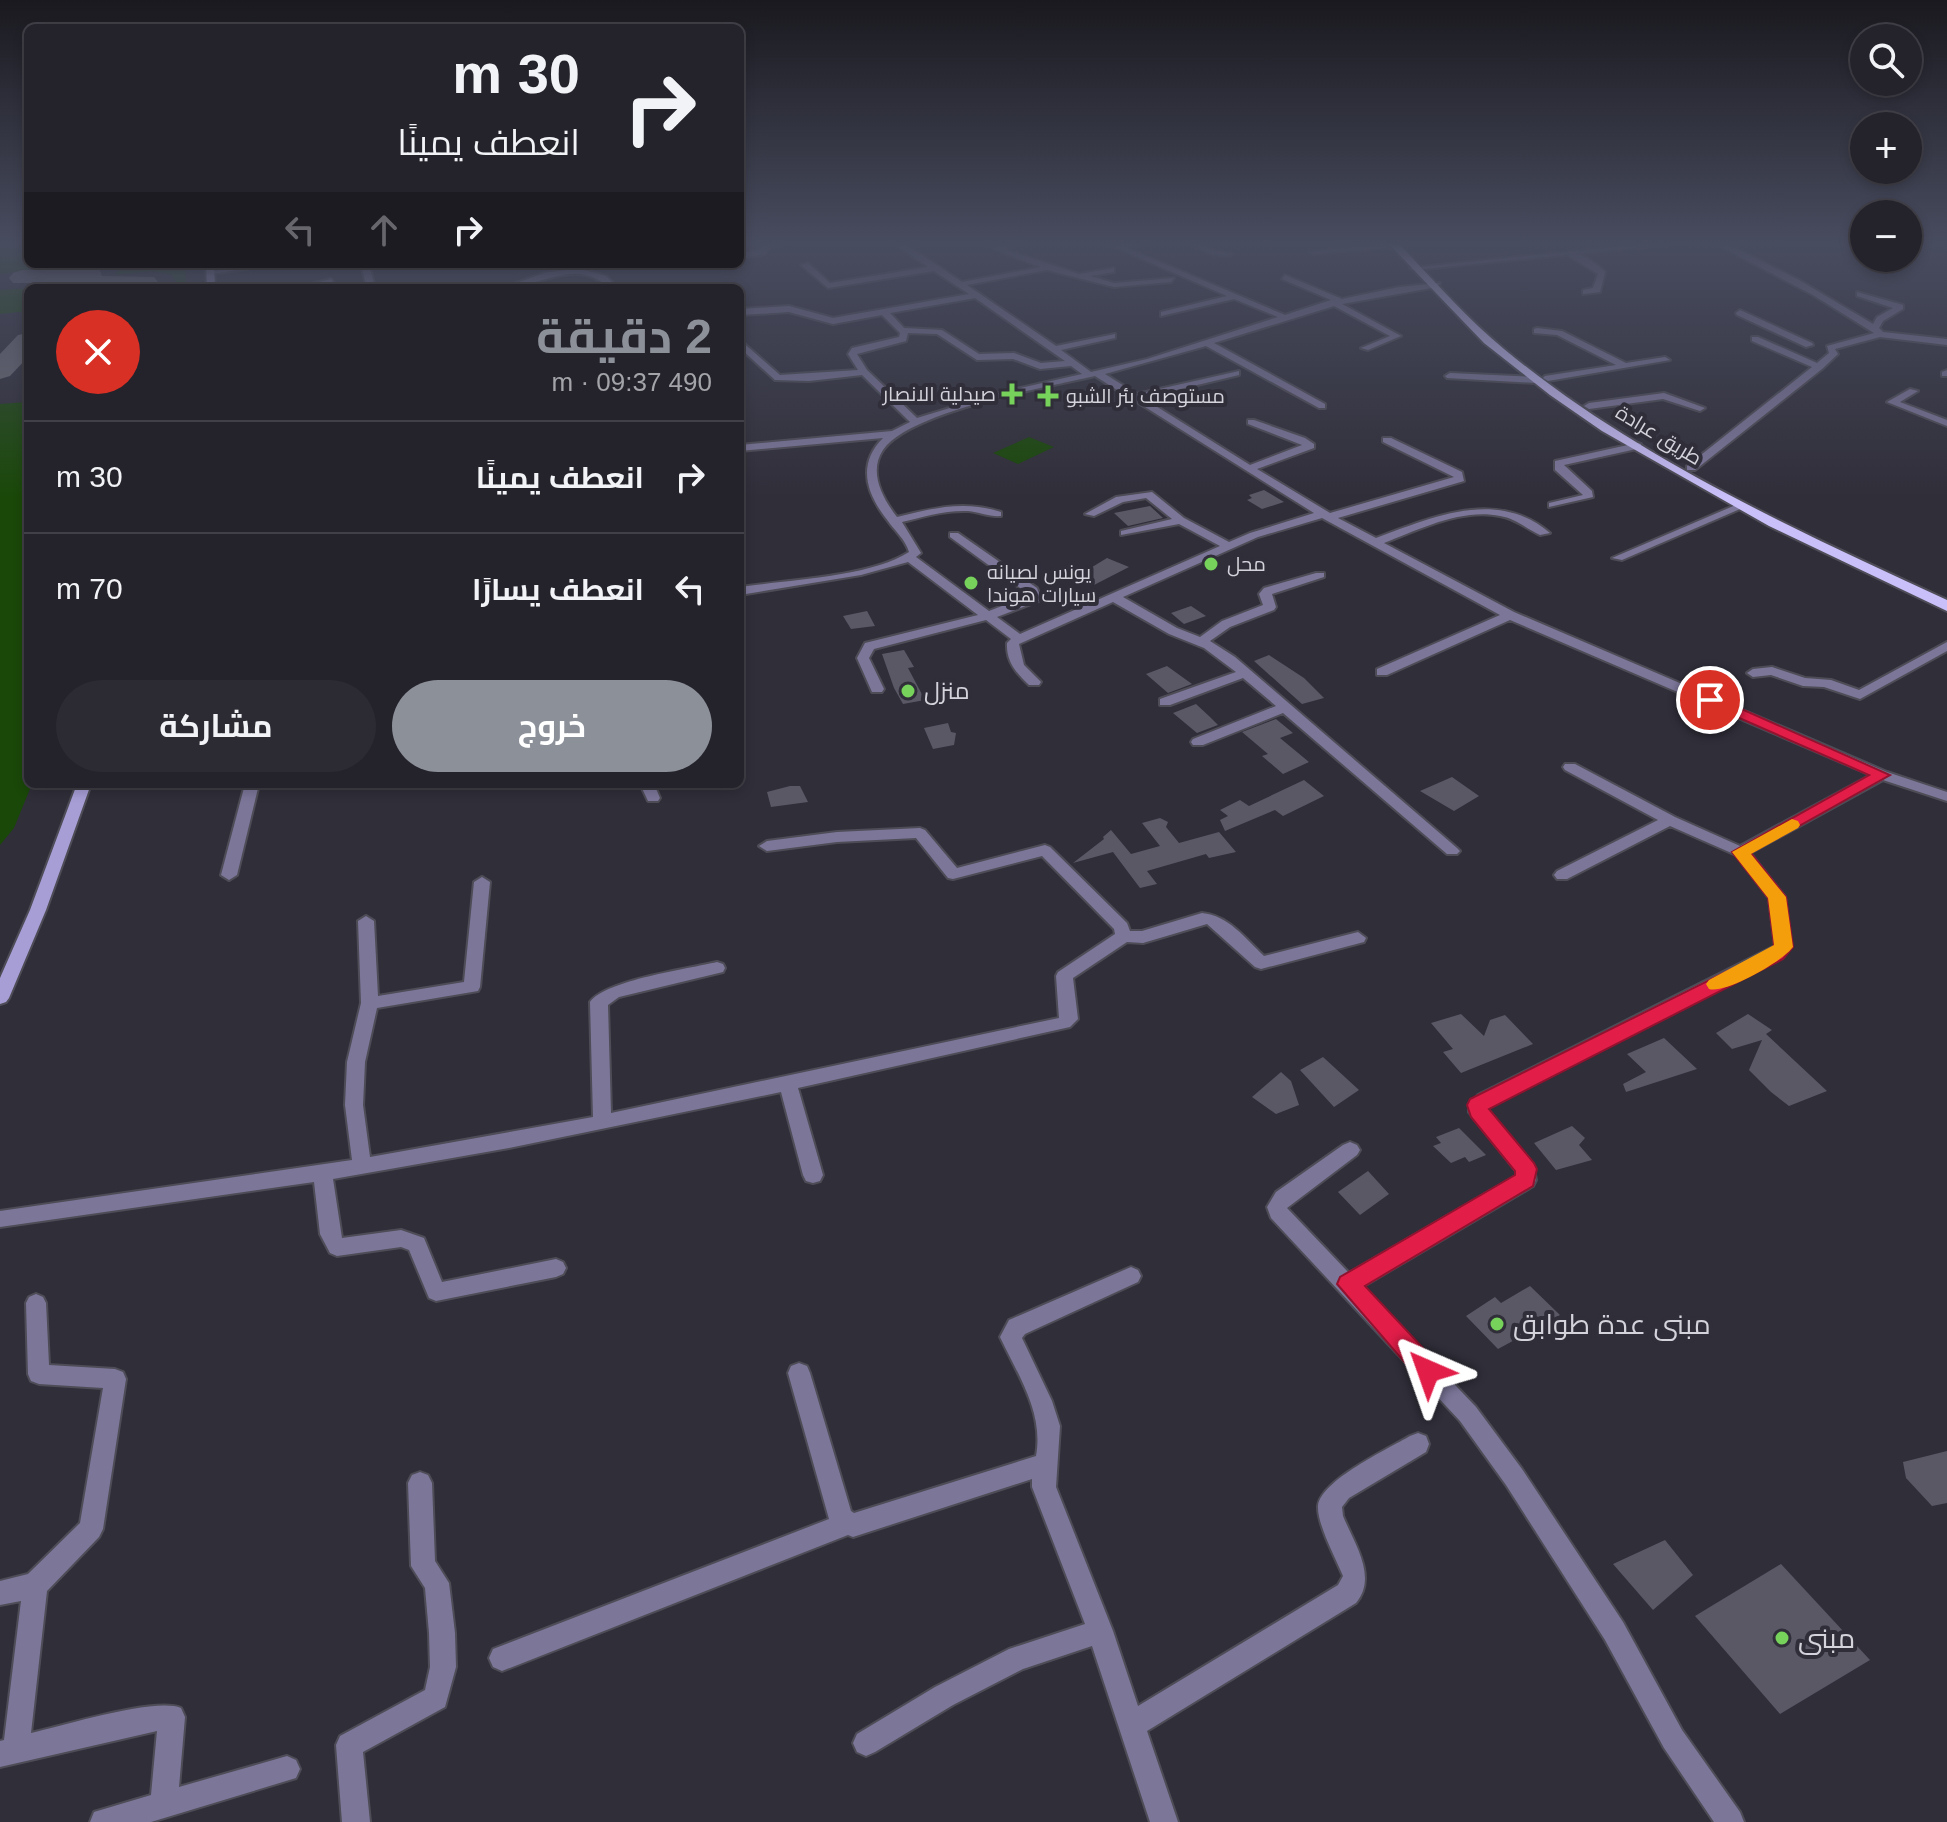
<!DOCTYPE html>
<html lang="ar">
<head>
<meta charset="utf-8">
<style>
  :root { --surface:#24222b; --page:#2c2a33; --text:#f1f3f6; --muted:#a3a4a9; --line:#413f47; --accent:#8c9099 }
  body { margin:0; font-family:Helvetica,Cairo,sans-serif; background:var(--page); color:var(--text); direction:rtl; height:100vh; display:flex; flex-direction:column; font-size:30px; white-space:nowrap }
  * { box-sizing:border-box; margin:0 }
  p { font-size:26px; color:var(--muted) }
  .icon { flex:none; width:44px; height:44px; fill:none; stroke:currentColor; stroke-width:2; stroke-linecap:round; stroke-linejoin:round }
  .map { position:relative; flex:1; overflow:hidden; direction:ltr }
  .drawer { position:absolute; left:24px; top:284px; width:720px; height:504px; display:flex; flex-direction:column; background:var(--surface); border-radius:12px; box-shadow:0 4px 12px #0003,0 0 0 2px var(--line); direction:rtl }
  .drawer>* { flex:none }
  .banner { position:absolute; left:24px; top:24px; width:720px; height:244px; border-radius:12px; box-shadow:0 4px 12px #0003,0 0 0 2px var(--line); direction:rtl; background:#24222b; color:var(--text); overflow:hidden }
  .fabs { position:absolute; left:1850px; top:24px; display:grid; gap:16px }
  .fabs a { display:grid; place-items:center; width:72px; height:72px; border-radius:50%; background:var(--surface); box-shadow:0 4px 12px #0003,0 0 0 2px var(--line); font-size:40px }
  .pin { position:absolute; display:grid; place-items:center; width:68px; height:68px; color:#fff; margin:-34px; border:4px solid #fff; border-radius:50%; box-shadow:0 2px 8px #0007 }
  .me { position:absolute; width:88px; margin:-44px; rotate:317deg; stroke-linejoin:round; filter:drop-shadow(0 0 6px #0008) }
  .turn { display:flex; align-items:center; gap:28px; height:168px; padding:0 32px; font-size:36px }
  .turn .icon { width:104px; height:104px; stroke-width:2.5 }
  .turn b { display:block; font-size:56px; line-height:68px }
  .lanes { display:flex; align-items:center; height:76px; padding:0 32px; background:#0003; justify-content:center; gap:40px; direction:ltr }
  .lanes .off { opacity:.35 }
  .round { display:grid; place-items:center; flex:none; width:84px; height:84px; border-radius:42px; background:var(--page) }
  .overview { display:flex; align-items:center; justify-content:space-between; height:136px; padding:0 32px }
  h1 { font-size:48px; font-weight:700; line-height:60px; color:var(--accent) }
  .action { display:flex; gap:16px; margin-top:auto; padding:16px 32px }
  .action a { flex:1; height:92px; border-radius:48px; background:var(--accent); color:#fff; font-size:32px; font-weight:700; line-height:92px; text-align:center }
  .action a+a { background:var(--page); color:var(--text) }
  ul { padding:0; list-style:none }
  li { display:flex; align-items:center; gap:24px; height:112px; padding:0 32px; border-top:2px solid var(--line) }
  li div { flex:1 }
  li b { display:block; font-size:30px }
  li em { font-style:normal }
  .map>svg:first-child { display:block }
</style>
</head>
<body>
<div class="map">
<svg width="1947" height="1822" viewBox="0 0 1947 1822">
  <rect width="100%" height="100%" fill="#302e39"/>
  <g fill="#1a4809">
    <polygon points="0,242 28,242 28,264 73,264 0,274"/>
    <polygon points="124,264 185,264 186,288 173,288 176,281 170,274 151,271 115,275"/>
    <polygon points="49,287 28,288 27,311 0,314 0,290"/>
    <polygon points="28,402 28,784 32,784 14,828 0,845 0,404"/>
    <polygon points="1029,437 1054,447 1018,464 993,453"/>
  </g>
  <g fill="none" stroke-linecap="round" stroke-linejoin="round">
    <g fill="#6e6c76" fill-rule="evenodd">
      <polygon points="91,268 100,270 102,276 154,277 158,282 151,288 70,288 69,283 13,283 9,278 13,273 22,270"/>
      <polygon points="28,333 28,357 10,376 0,379 0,354 18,335"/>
    </g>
  </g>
  <g fill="#5a5865">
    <polygon points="1264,490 1284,502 1262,509 1247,500 1252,498 1249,495"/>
    <polygon points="1150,506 1163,518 1128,526 1114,513"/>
    <polygon points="1107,558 1129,567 1094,585 1079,575"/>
    <polygon points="1191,606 1206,616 1184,624 1171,613"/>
    <polygon points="867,611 875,626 851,629 843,616"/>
    <polygon points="904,650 914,667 908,668 925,700 903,704 894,688 882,654"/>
    <polygon points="1269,655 1304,678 1324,698 1302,704 1254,661"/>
    <polygon points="1167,666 1192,684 1168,693 1146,674"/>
    <polygon points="1196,704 1210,717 1218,725 1197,733 1173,713"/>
    <polygon points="1276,719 1293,733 1280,738 1309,762 1283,774 1262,756 1268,754 1242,732"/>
    <polygon points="948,723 951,732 956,733 954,745 933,749 924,728"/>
    <polygon points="1452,777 1479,796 1454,811 1420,791"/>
    <polygon points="1304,780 1324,796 1283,816 1275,810 1225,831 1220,820 1228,816 1220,810 1240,800 1249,806"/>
    <polygon points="790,786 800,786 808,802 771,807 767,792"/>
    <polygon points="1160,818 1168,822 1166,827 1179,843 1219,832 1236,852 1209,858 1206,854 1147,871 1157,884 1140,888 1113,852 1073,863 1104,839 1103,837 1111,830 1131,854 1160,846 1142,823"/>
    <polygon points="1461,1014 1484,1036 1490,1020 1505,1015 1533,1044 1461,1073 1443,1052 1453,1049 1431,1023"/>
    <polygon points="1748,1014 1772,1030 1766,1034 1827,1091 1789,1106 1771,1092 1749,1070 1762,1040 1732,1049 1716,1033"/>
    <polygon points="1664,1038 1697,1069 1626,1092 1623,1084 1646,1072 1627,1054"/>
    <polygon points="1323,1057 1359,1090 1334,1107 1300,1070"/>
    <polygon points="1281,1072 1291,1081 1299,1105 1276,1114 1252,1097"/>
    <polygon points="1572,1126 1585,1138 1579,1145 1592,1160 1556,1170 1534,1143"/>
    <polygon points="1459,1128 1486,1155 1469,1162 1465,1157 1451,1163 1433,1146 1441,1143 1436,1137"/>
    <polygon points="1368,1171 1389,1194 1360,1215 1338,1192"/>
    <polygon points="1530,1286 1560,1315 1498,1349 1466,1316 1495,1297 1501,1303"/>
    <polygon points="1947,1451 1947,1503 1932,1506 1906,1478 1903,1462"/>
    <polygon points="1665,1540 1693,1575 1653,1610 1613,1564"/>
    <polygon points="1781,1564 1870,1660 1780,1714 1695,1616"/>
  </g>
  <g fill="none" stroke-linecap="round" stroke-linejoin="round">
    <defs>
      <g id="minor">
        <polygon points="766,242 796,242 770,247 765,254 740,258 740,254 759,250"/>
        <path d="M892 242H902L962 282 1041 267 993 249 1008 242H1020L1004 249 1079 274 1114 268V272L1090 276 1114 283 1174 278 1171 282 1114 287 1047 270 967 285 1056 346 1115 334V338L1061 350 1091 372 1147 359 1278 317 1234 299 1161 316V312L1227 296 1103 242 1120 245 1151 242 1127 248 1285 315 1331 300 1282 279 1285 275 1342 299 1399 287 1440 283 1437 287 1342 304 1401 336 1368 350 1361 348 1390 336 1334 306 1214 343 1325 404V408H1319L1206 346 1105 374 1137 394 1239 371V375L1143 398 1250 465 1302 445 1248 424V420H1254L1305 438 1314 444V448L1257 469 1330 513 1454 477 1383 442V438H1391L1462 472 1464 481 1338 518 1376 538C1433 517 1497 488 1550 533L1540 535C1527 529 1515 518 1500 516 1462 508 1420 529 1384 543L1514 612 1887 772 1947 792V801L1883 780 1750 853 1785 897 1791 947 1782 958 1490 1105 1487 1110 1533 1164 1536 1180 1533 1186 1362 1287 1476 1407 1522 1469 1623 1622 1682 1730 1740 1812 1744 1822H1714L1664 1748 1605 1640 1506 1485 1460 1421 1271 1218 1267 1207 1276 1192 1343 1145 1350 1142 1357 1145 1360 1150 1357 1155 1287 1208 1349 1273 1516 1176V1171L1469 1112V1105L1478 1095 1775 946 1769 898 1736 855 1670 826 1567 879H1557L1554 875 1557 871 1658 820 1565 770 1563 767 1565 764H1575L1675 817 1740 846 1871 775 1510 620 1387 675H1377V669L1500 615 1322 518 1258 537 1123 597 1177 628 1200 637 1222 621 1263 605 1259 594 1264 588 1316 573H1324V577L1272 594 1276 607 1274 610 1230 627 1210 641 1235 657 1457 848 1460 851 1457 854H1447L1283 713 1203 745H1193L1191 742 1193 739 1276 706 1243 678 1170 705H1160V699L1236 672 1204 648 1169 634 1113 602 1019 644 1024 665 1041 682 1039 685H1029C1016 673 1006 661 1007 643L1011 639 986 620 874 649 869 658 884 689 882 692H872L857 658 865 643 978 615 908 562 861 575 740 595V587C786 580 871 577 909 552 905 539 895 531 888 521 867 495 856 465 883 438L740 451V445L892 431 910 422 862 375 809 381 775 380 740 348V340L780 375 858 370 848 354 852 348 899 337 900 333 882 315 833 324 789 312 740 315V309L789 306 833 318 969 294 934 271 828 288 801 265 808 263 830 283 928 267ZM975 298 1065 361 1041 363 1014 353 979 354 942 330 904 328 890 313ZM908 333 937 334 977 360 1013 359 1040 369 1071 366 1082 374 999 393 917 418 867 370 857 354 906 341ZM1095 376 1128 397 1129 400H1134L1314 513 1250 533 1229 542 1184 518 1152 492 1116 497 1085 514 1094 516 1123 502 1146 498 1172 519 1121 531V535L1179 524 1220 546 1020 634 997 617 1039 601 1041 598 1037 588 958 533H950V537L1027 593 1028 596 989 611 916 557 921 553 902 522C923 517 945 510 968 511 979 512 990 517 1001 516V512C965 500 933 508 897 517 883 499 868 472 883 450 910 411 1048 387 1095 376Z"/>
        <path d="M1187 242H1198L1213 250 1233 254C1218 259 1201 251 1187 242Z"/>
        <polygon points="1712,242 1723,242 1799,280 1873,324 1877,317 1893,308 1857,296 1857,292 1903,305 1903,309 1883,321 1879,328 1883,332 1947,339 1947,345 1880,337 1835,349 1838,354 1822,369 1695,470 1687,470 1687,466 1812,367 1752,341 1752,337 1758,337 1817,363 1829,353 1827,346 1874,333 1813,295"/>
        <polygon points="1393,243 1396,247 1313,254 1309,252"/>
        <path d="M1569 252C1582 253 1596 263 1605 272L1600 292 1583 294V290L1593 288 1598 274 1569 256Z"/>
        <polygon points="256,264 279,264 211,274 207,272"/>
        <polygon points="361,264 369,264 375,288 367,288"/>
        <path d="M577 268 606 276 618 288H609C576 256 540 288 502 288L545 273Z"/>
        <polygon points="331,279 334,283 311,288 296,288"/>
        <polygon points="1740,310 1812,343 1813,345 1806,347 1737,315 1736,313"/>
        <polygon points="1537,328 1562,331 1626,363 1665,357 1670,360 1548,381 1543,378 1545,376 1616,365 1557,335 1534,333 1534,329"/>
        <polygon points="1947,370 1947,376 1942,376 1942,372"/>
        <polygon points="1450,373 1536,377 1541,380 1536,383 1447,378 1445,376"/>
        <polygon points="1910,389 1918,391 1900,402 1947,420 1947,426 1887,402"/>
        <polygon points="1664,393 1705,408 1700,411 1663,399 1589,409 1584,406 1589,403"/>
        <polygon points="1637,443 1641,444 1641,448 1564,465 1592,491 1593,497 1549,507 1549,503 1583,495 1555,470 1555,461"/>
        <polygon points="1738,504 1747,506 1622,560 1612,558"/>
        <polygon points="1947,642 1947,651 1860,699 1824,687 1803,686 1771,675 1753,677 1747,673 1753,669 1772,667 1805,678 1831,680 1859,690"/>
        <polygon points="245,784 259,784 237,875 229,880 221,875"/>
        <polygon points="640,784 654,784 660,798 658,801 648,801"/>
        <path d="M920 828 925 830 957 868 1045 845 1050 847 1127 923 1130 931H1142L1202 913C1228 915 1246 939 1264 956L1358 932 1366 938 1364 942 1261 969 1255 967 1207 924 1143 943 1127 942 1073 978 1078 1019 1070 1027 798 1088 823 1175 820 1181 813 1183 806 1181 803 1175 781 1092 509 1148 333 1179 342 1238 401 1230 424 1238 442 1282 556 1259 563 1262 566 1268 563 1274 556 1277 436 1301 429 1298 409 1250 401 1247 337 1256 330 1253 320 1234 314 1182 0 1227V1211L352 1160 345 1105 347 1062 361 1003 358 921 366 916 374 921 378 996 464 982 474 882 482 877 490 882 480 987 478 991 377 1008 365 1062 363 1105 370 1157 593 1117 590 1002C606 980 688 969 717 962L723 964 725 968 723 972 619 997 608 1005 611 1113 1059 1018 1056 976 1058 972 1115 934 1114 929 1042 856 953 879 948 878 916 838 837 842 767 851 759 846 767 841 837 832Z"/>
        <path d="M1131 1267 1138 1270 1141 1276 1138 1282 1025 1334 1022 1338 1052 1401 1060 1426 1056 1487 1113 1631 1138 1706 1338 1585 1343 1576C1336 1559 1317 1524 1318 1506 1321 1480 1388 1449 1410 1436L1418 1433 1426 1436 1429 1444 1426 1452 1349 1498 1342 1507 1343 1516C1354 1543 1378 1577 1356 1603L1147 1731 1178 1822H1150L1092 1646 1023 1669 953 1705 875 1752 866 1756 857 1752 853 1743 857 1734 935 1687 1009 1649 1085 1624 1032 1487V1479L853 1537 848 1535 502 1671 493 1667 489 1658 493 1649 829 1519 788 1373 791 1366 799 1363 807 1366 810 1373 851 1511 854 1513 1036 1456C1044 1413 1018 1375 1000 1337L1009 1320Z"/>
        <path d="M36 1294 43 1297 46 1303 49 1365 115 1369 123 1372 126 1379 103 1529 99 1537 47 1591 31 1733C63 1726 155 1697 181 1708L185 1717 179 1787 287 1756 296 1760 300 1769 296 1778 151 1822H90L94 1812 151 1795 157 1731 0 1767V1741L4 1740 21 1601 0 1605V1581L28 1574 80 1523 103 1388 39 1384 31 1381 28 1374 26 1303 29 1297Z"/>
        <polygon points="420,1472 428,1475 432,1483 435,1561 449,1583 455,1633 456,1667 445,1707 363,1752 370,1822 342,1822 336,1745 340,1736 425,1690 430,1667 429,1633 425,1588 411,1566 408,1483 412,1475"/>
      </g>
      <polygon id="tertiary" points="1663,242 1695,242 1414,270 1410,268"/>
      <g id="secondary">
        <polygon points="206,264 214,264 215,288 207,288"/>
        <polygon points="77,784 91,784 46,910 9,998 6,1002 0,1004 0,978 30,910"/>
      </g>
      <path id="primary" d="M1387 242H1397C1432 278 1465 317 1504 349 1636 458 1794 529 1947 600V611L1769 526 1602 431 1550 395 1484 343Z"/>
    </defs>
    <use href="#minor" stroke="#4e4c56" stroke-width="4"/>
    <use href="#tertiary" stroke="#4e4c56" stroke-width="4"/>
    <use href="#secondary" stroke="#4e4c56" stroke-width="4"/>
    <use href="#primary" stroke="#4e4c56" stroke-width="4"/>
    <use href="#minor" fill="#7c7699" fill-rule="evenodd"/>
    <use href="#tertiary" fill="#7c7699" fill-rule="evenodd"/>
    <use href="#secondary" fill="#a79ed6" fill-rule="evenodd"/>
    <use href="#primary" fill="#c9bff9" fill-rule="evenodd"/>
  </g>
  <linearGradient id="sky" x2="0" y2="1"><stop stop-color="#1a191f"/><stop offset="0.49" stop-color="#484c5f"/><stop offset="1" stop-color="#484c5f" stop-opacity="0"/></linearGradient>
  <rect width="1947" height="497" fill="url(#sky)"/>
  <polygon fill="#e11d48" stroke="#92132f" stroke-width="2" points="1710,695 1890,775 1751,853 1786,897 1793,947 1783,959 1489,1109 1534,1163 1537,1169 1533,1186 1365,1286 1437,1363 1440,1371 1437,1379 1428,1383 1419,1379 1337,1284 1340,1277 1515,1175 1515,1171 1471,1117 1467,1105 1470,1099 1770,950 1774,945 1768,898 1732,852 1869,775 1705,703 1705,696"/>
  <path fill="#f59e0b" d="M1792 819 1798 821 1800 825 1798 828 1751 854 1786 897 1793 947C1783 961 1726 994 1709 989L1706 984 1709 980 1774 945 1768 898 1732 852Z"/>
  <g fill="#76d25a" stroke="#302e39" stroke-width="3">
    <path d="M1008 382h8v8h8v8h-8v8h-8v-8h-8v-8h8z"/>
    <path d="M1044 384h8v8h8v8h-8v8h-8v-8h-8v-8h8z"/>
    <circle cx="1211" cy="564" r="8"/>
    <circle cx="971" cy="583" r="8"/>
    <circle cx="908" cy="691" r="8"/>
    <circle cx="1497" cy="1324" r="8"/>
    <circle cx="1782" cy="1638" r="8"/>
  </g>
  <g text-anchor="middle" stroke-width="8" stroke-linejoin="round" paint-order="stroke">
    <g font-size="20" fill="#d4d3db" stroke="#302e39" text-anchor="start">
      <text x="996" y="401" text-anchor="end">صيدلية الانصار</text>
      <text x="1066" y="403">مستوصف بئر الشبو</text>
      <text x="1227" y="571">محل</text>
      <text x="987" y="579">يونس لصيانه<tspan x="987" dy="23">سيارات هوندا</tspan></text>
    </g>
    <g font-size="20" fill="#d4d3db" stroke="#302e39">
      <text transform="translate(1659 435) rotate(31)" y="7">طريق عرادة</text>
    </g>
    <g font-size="24" fill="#d4d3db" stroke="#302e39" text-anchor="start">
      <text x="924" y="699">منزل</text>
    </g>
    <g font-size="28" fill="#d4d3db" stroke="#302e39" text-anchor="start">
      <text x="1513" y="1334">مبنى عدة طوابق</text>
      <text x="1798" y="1648">مبنى</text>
    </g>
  </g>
</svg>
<div class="fabs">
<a><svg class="icon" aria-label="search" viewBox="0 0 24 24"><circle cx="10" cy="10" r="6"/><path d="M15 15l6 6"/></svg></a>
<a>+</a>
<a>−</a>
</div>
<div class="pin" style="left:1710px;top:700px;background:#d93025"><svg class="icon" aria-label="arrive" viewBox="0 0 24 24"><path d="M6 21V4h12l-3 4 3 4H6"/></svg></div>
<svg class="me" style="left:1428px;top:1371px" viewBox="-20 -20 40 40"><path d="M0-17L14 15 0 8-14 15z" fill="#e11d48" stroke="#fff" stroke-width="4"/></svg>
<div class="banner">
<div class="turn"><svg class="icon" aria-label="right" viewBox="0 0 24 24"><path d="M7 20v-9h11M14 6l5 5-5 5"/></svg><div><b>30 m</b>انعطف يمينًا</div></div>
<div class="lanes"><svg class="icon off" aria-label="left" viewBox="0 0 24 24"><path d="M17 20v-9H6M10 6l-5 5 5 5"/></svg><svg class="icon off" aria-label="ahead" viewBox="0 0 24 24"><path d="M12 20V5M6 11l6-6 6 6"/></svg><svg class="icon" aria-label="right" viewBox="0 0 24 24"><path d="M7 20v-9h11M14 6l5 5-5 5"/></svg></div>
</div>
<section class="drawer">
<div class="overview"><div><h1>2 دقيقة</h1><p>490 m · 09:37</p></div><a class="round" style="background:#d93025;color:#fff"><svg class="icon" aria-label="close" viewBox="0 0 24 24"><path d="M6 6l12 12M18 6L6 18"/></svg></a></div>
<ul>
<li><svg class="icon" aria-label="right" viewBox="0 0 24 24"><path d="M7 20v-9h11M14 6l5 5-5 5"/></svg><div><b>انعطف يمينًا</b></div><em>30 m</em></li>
<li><svg class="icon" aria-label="left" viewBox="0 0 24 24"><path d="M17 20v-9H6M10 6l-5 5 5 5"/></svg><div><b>انعطف يسارًا</b></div><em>70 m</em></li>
</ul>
<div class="action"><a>خروج</a><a>مشاركة</a></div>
</section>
</div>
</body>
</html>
